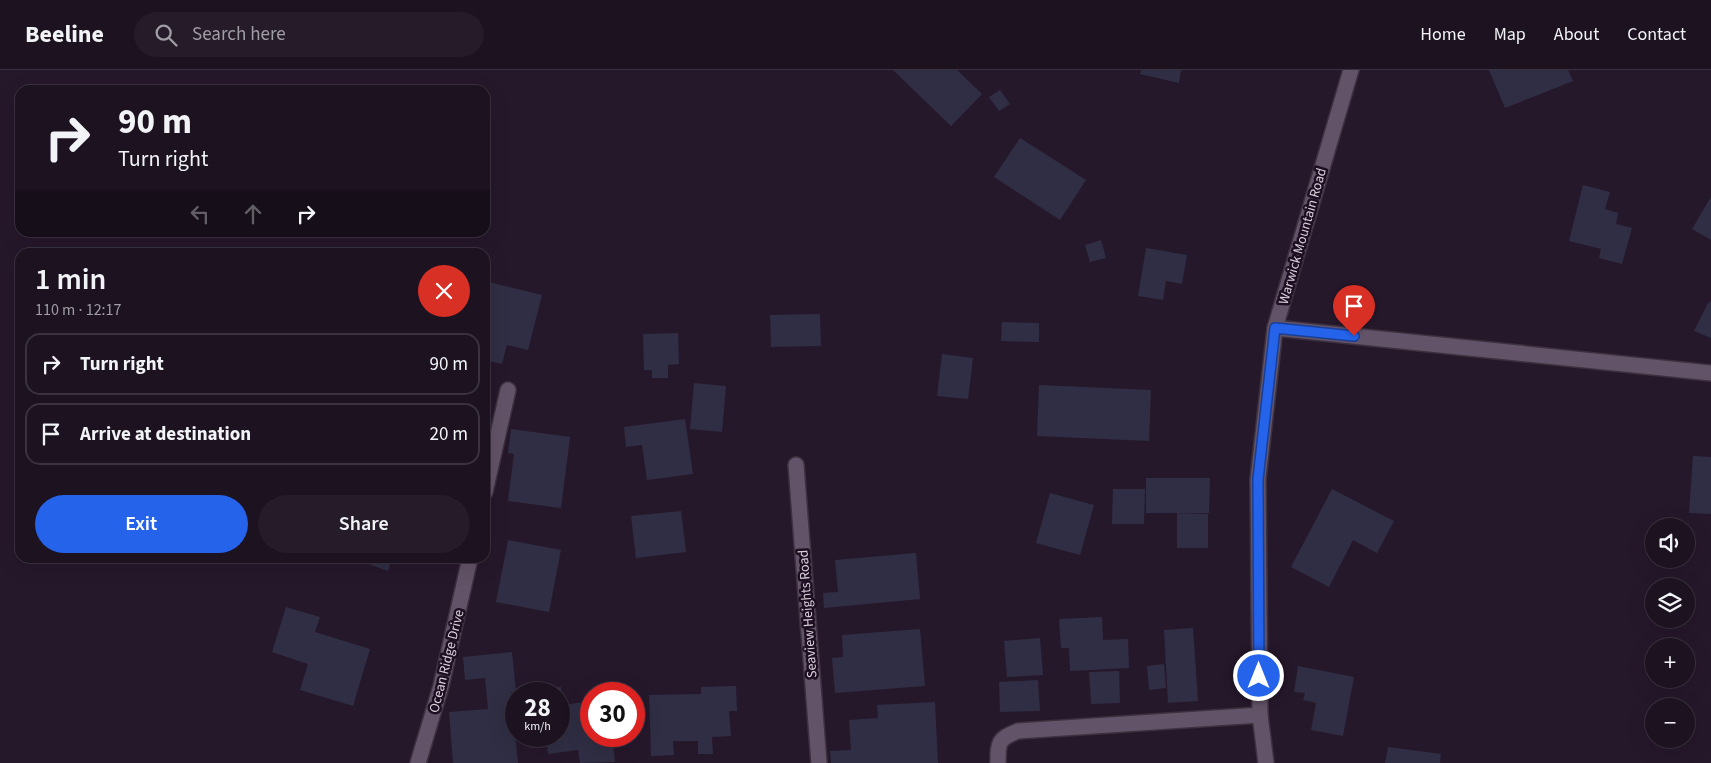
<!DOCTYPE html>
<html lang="en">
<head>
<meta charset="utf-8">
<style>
  :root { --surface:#1c1220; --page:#251b29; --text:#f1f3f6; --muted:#a09ea5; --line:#3a323e; --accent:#2563eb }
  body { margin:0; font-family:"Source Sans 3",sans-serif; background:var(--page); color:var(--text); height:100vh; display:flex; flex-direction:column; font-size:19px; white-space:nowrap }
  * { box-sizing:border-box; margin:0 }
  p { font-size:16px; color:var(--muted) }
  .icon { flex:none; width:28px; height:28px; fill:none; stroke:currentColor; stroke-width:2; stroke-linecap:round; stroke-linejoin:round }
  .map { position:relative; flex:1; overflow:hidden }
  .details { position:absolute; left:15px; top:178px; width:475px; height:315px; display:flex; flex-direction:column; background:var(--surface); border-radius:15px; box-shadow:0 5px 20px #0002,0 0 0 1px var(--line) }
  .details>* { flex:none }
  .guide { position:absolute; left:15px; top:15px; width:475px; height:152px; border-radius:15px; box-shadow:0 5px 20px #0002,0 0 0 1px var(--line); background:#1c1220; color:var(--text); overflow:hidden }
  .fabs { position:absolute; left:1645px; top:448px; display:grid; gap:10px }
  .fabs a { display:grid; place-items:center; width:50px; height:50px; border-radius:50%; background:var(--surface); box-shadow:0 5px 20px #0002,0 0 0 1px var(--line); font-size:25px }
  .speed { position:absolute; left:505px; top:612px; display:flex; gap:10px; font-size:25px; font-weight:700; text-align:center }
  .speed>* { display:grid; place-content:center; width:65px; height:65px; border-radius:50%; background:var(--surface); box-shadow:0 5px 20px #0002,0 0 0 1px var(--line); line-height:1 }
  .speed small { font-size:12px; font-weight:400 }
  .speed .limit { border:8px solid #d22; background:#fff; color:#111 }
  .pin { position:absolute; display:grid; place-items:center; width:42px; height:42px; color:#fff; margin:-51px -21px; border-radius:50% 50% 50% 0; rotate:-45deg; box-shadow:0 0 5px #0007 }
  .pin .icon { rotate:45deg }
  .me { position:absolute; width:55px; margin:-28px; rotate:0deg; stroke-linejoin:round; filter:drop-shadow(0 0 4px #0008) }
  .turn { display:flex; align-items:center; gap:18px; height:105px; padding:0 20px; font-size:22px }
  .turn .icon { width:65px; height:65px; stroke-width:2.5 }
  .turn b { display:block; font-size:35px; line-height:42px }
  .lanes { display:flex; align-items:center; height:48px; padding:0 20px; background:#0003; justify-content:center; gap:25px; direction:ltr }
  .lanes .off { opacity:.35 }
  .round { display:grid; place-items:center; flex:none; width:52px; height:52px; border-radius:26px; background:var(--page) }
  .summary { display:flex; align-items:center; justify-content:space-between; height:85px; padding:0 20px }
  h1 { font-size:30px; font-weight:600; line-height:38px }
  .cta { display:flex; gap:10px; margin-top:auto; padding:10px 20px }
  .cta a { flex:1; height:58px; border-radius:30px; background:var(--accent); color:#fff; font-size:20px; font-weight:600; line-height:58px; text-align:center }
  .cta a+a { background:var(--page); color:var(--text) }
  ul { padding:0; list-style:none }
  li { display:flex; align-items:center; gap:15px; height:62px; margin:0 10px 8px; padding:0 10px; border:2px solid var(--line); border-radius:15px }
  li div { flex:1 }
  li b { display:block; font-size:19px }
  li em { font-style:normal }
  header { display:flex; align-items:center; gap:30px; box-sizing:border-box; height:70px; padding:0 25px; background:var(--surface); border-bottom:1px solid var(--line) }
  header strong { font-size:24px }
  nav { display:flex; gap:28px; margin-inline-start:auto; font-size:18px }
  .search { width:350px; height:45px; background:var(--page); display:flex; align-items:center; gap:12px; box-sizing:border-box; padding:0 18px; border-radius:28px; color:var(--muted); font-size:19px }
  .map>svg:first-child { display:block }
</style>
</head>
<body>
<header>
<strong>Beeline</strong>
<div class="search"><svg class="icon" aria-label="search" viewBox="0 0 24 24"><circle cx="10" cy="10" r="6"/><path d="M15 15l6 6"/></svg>Search here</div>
<nav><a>Home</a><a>Map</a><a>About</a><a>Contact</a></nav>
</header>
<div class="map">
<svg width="1711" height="693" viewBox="0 0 1711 693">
  <rect width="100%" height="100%" fill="#26182b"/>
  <g fill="#302e44">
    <polygon points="893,0 957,0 982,24 951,56"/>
    <polygon points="1141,0 1181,0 1179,13 1140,4"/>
    <polygon points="1489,0 1568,0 1573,11 1505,38"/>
    <polygon points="1000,20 1010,34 999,41 989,27"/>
    <polygon points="1020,68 1086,110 1060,150 994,107"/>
    <polygon points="1583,115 1610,122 1605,139 1618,143 1616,154 1632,158 1622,194 1599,188 1601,179 1569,171"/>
    <polygon points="1711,127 1711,170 1692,159"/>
    <polygon points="1101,170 1106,188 1090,192 1085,175"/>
    <polygon points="1146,178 1187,185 1182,214 1166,211 1163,230 1138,226"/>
    <polygon points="485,211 542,225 528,280 507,275 502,294 485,290"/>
    <polygon points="1711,231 1711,268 1694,261 1708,233"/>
    <polygon points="820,244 821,276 771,277 770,245"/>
    <polygon points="1002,252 1039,253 1039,272 1001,271"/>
    <polygon points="678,263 679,294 668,295 668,308 652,308 652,300 644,300 643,264"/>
    <polygon points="942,284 973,288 968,329 937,326"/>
    <polygon points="694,313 726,316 722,362 690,359"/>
    <polygon points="1039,315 1151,320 1149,371 1037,366"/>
    <polygon points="685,349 693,404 647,410 642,375 626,377 624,357"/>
    <polygon points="511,359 570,367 561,438 508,431 514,384 508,383"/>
    <polygon points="1693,386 1711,387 1711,444 1689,443"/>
    <polygon points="1146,408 1210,408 1209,443 1146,443"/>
    <polygon points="1113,419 1145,419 1144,454 1112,454"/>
    <polygon points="1332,419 1394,451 1377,483 1353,470 1329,517 1291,497"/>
    <polygon points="1050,423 1094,435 1080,485 1036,473"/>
    <polygon points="681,441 686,482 636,488 631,446"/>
    <polygon points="1177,443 1208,444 1208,478 1177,478"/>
    <polygon points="508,470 561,480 549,542 496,532"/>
    <polygon points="916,483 920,529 824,538 823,523 838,522 835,490"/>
    <polygon points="361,488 392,488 388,501 360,491"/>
    <polygon points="286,537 320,547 315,562 370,579 353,636 300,620 308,594 272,582"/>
    <polygon points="1102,547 1103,570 1128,569 1129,598 1070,601 1069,578 1061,578 1059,549"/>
    <polygon points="1193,558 1198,631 1168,633 1164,560"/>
    <polygon points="920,559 925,616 835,623 832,588 843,587 842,565"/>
    <polygon points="1040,568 1043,605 1007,607 1004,571"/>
    <polygon points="512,582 516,622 511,622 518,693 453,693 449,642 488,639 485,608 465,610 463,587"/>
    <polygon points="1164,594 1166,618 1149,620 1147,596"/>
    <polygon points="1298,596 1354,607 1343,666 1311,660 1316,633 1303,630 1305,623 1294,622"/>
    <polygon points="1119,601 1120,633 1091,634 1089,602"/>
    <polygon points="1038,610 1040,641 1000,642 999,612"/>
    <polygon points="736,616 737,641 729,641 731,666 712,667 713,684 698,684 698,671 673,671 674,685 651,686 649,625 701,624 701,617"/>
    <polygon points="561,617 563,635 591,631 591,666 612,666 615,692 580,693 578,680 548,684 546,666 559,666 559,624 540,624 539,619"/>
    <polygon points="935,632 938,693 831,693 830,681 851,680 849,650 878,648 877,635"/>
    <polygon points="1388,677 1441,684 1440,693 1385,693"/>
  </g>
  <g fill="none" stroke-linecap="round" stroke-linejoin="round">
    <defs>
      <g id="minor">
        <polyline points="1275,258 1711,303"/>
        <polyline points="796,395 819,693"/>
        <polyline points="485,422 508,320"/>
        <polyline points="418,693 441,616 470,488"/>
        <path d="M998 693C998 672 998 669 1018 661L1260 645"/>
        <polyline points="1266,693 1260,645 1258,409 1275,258 1351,0"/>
      </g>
    </defs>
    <use href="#minor" stroke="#3c313f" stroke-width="18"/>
    <use href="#minor" stroke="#635368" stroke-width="15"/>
  </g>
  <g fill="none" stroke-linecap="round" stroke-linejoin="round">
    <defs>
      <polyline id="route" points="1259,606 1258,409 1275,258 1354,266"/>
    </defs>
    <use href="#route" stroke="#184099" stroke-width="12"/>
    <use href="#route" stroke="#2563eb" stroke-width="9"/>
  </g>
  <g text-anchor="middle" stroke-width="5" stroke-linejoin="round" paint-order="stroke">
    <g font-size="14" fill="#dad1dd" stroke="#1d0f21">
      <text transform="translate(1302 166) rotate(-74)" y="5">Warwick Mountain Road</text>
      <text transform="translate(807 544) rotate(-94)" y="5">Seaview Heights Road</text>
      <text transform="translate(446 591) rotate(-76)" y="5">Ocean Ridge Drive</text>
    </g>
  </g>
</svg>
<div class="fabs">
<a><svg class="icon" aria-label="sound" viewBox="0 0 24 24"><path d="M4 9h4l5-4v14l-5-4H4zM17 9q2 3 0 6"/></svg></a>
<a><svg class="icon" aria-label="layers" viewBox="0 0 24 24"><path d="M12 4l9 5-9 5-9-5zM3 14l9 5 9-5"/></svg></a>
<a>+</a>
<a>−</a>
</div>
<div class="speed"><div>28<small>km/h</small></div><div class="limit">30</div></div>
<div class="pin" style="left:1354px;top:266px;background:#d93025"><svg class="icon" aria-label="arrive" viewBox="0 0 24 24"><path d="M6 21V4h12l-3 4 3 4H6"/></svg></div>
<svg class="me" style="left:1259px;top:606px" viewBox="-20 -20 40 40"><circle r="17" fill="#2563eb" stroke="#fff" stroke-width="3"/><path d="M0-11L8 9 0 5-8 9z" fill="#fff"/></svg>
<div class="guide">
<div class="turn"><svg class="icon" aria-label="right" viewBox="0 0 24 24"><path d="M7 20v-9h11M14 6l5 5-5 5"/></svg><div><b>90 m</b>Turn right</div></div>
<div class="lanes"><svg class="icon off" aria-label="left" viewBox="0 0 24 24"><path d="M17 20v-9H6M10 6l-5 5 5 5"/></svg><svg class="icon off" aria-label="ahead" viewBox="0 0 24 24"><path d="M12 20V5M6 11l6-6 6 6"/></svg><svg class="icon" aria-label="right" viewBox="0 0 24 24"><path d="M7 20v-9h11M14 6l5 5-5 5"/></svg></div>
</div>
<section class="details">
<div class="summary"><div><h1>1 min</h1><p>110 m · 12:17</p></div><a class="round" style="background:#d93025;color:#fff"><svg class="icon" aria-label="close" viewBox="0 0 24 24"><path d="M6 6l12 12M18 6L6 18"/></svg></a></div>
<ul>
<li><svg class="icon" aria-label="right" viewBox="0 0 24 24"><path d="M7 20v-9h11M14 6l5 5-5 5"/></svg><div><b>Turn right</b></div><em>90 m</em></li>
<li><svg class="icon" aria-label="arrive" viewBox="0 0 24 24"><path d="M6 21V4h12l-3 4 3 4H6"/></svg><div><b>Arrive at destination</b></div><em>20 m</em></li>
</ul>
<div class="cta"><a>Exit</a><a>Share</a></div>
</section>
</div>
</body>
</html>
